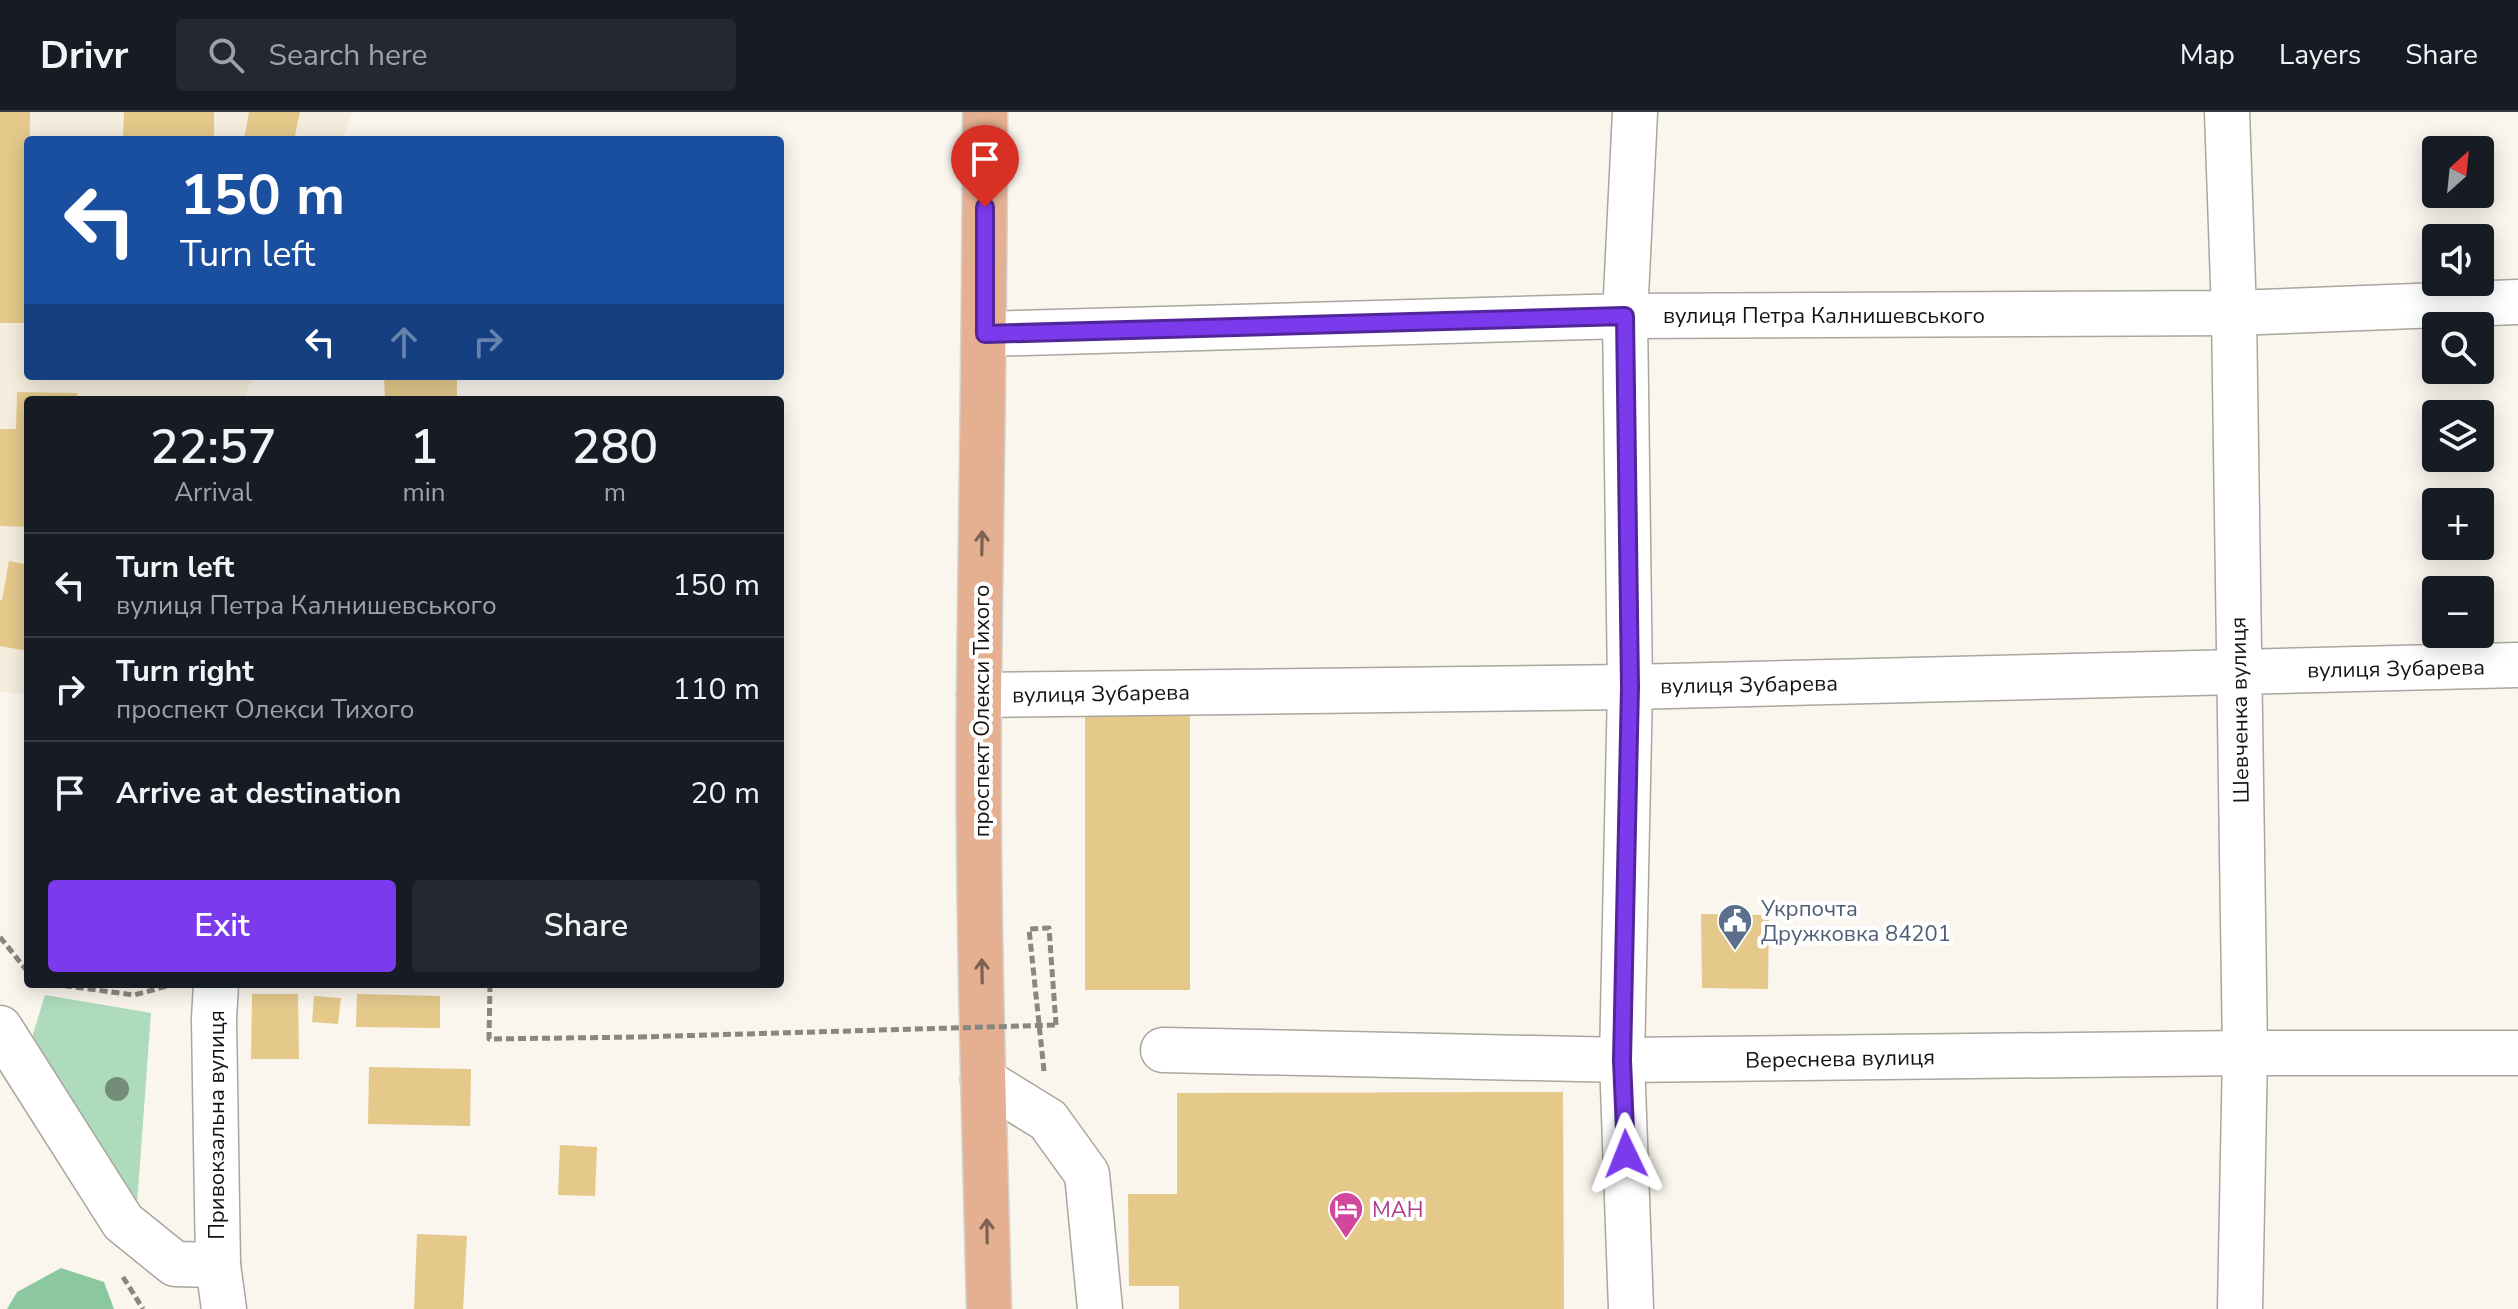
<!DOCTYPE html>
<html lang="en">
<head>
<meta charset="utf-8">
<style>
  :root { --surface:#171b24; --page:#242831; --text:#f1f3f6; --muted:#9ea1a6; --line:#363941; --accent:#7c3aed }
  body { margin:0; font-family:"Nunito Sans",sans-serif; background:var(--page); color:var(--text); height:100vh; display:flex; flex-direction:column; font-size:30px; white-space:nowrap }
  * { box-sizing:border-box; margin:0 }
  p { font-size:26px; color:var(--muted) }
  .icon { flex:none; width:44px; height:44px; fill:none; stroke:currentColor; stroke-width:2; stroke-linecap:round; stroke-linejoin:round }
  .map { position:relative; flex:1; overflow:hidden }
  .side { position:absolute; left:24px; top:284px; width:760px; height:592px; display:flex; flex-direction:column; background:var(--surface); border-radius:8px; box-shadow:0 4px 20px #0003 }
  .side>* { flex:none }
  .guide { position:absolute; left:24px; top:24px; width:760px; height:244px; border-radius:8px; box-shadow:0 4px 20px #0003; background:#1a4fa0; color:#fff; overflow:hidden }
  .needle { width:52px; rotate:27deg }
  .controls { position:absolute; left:2422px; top:24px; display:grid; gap:16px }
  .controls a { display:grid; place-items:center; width:72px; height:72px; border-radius:8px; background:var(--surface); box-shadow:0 4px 20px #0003; font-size:40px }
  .pin { position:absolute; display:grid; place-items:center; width:68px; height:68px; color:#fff; margin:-82px -34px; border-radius:50% 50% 50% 0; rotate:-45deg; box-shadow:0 0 8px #0007 }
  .pin .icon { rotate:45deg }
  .me { position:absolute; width:88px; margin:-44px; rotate:358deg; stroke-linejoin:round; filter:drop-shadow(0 0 6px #0008) }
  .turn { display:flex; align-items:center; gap:28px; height:168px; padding:0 24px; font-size:36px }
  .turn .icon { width:104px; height:104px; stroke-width:2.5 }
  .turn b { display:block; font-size:56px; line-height:68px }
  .lanes { display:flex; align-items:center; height:76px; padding:0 24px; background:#0003; justify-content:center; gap:40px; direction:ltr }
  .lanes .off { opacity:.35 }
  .eta { display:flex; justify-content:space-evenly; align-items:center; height:136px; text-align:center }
  .eta b { font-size:48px; font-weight:600; line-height:56px }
  .cta { display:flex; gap:16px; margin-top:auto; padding:16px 24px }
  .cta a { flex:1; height:92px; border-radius:8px; background:var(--accent); color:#fff; font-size:32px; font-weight:600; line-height:92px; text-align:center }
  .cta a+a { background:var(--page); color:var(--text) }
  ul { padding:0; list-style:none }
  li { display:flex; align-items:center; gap:24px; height:104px; padding:0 24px; border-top:2px solid var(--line) }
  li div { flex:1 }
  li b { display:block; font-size:30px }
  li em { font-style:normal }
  header { display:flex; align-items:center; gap:48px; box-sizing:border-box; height:112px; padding:0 40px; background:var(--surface); border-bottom:2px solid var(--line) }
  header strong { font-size:38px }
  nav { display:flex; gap:44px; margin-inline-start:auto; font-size:28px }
  .search { width:560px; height:72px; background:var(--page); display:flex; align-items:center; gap:20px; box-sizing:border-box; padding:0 28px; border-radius:8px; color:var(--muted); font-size:30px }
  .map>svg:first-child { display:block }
</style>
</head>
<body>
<header>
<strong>Drivr</strong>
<div class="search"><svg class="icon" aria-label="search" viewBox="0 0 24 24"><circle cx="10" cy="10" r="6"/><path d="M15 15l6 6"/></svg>Search here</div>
<nav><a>Map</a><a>Layers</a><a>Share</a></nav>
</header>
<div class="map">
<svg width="2518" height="1197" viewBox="0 0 2518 1197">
  <rect width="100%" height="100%" fill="#faf6ee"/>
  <polygon fill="#f5eede" points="0,0 352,0 342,28 28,28 28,264 253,264 244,288 28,288 28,582 0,580"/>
  <polygon fill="#aedbbc" points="45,883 151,901 137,1092 29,935"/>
  <polygon fill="#8bc89f" points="61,1156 104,1170 114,1197 7,1197 17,1180"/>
  <g fill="#e4c98b">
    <polygon points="0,0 30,0 28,211 0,211"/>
    <polygon points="124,0 214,0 214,28 123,28"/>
    <polygon points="249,0 300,0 294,28 244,28"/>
    <polygon points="384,264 457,264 457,288 385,288"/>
    <polygon points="17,280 77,281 77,288 28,288 28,415 0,414 0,317 16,317"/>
    <polygon points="9,449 28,453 28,539 0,534 0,488 2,488"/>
    <rect x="1085" y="602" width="105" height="276"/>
    <polygon points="1701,802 1769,803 1768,877 1702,876"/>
    <polygon points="252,882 298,882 299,947 251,947"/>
    <polygon points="357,882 440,884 440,916 356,915"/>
    <polygon points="314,884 341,886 338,912 312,910"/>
    <polygon points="369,955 471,957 470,1014 368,1012"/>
    <polygon points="1563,980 1564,1197 1179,1197 1179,1174 1129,1174 1128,1082 1177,1082 1177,981"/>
    <polygon points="560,1033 597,1035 595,1084 558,1083"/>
    <polygon points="417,1122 467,1124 463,1197 414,1197"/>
  </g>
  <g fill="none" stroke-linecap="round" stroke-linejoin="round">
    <defs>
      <g id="minor">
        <polyline points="2227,0 2234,201 2245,941 2240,1197"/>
        <polyline points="985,222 1625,204 2234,201 2518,190"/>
        <polyline points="979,583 1630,575 2518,553"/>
        <polyline points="0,916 123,1110 175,1152 218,1153 214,907 216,872"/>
        <polyline points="1163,938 1622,948 2245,941 2518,941"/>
        <polyline points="983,968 1048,1008 1087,1062 1100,1197"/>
        <polyline points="218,1153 224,1197"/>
        <polyline points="1631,1197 1622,948 1630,575 1625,204 1635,0"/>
      </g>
      <path id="major" d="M985 0C985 194 981 387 979 580 977 786 984 992 989 1197"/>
    </defs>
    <use href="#minor" stroke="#aaa69e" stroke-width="47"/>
    <use href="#major" stroke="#d5d5d4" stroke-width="47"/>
    <g stroke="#898781" stroke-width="5" stroke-dasharray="8 4" stroke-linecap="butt">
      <polyline points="0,825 28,860"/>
      <polyline points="52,872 134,883 175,872"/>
      <polyline points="490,872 489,927 639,925"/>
      <polyline points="1044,959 1029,817 1049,816 1056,913"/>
      <polyline points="123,1165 143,1197"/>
    </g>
    <use href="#minor" stroke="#fff" stroke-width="44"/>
    <use href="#major" stroke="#e5af91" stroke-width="44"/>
    <polyline stroke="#898781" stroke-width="5" stroke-dasharray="8 4" stroke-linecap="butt" points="639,925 1056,913"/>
  </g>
  <circle fill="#748d7b" cx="117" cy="977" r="12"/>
  <defs><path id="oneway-shaft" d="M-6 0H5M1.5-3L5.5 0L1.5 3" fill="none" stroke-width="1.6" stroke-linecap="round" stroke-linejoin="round" transform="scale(2)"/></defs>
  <g stroke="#7d6251">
    <use href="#oneway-shaft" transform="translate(982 431) rotate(-89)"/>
    <use href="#oneway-shaft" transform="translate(982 859) rotate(-91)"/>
    <use href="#oneway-shaft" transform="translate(987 1119) rotate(-91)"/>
  </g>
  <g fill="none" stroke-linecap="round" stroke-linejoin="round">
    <defs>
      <polyline id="route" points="985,95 985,222 1625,204 1630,575 1622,948 1626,1042"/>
    </defs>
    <use href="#route" stroke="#51269a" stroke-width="20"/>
    <use href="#route" stroke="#7c3aed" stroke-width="14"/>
  </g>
  <defs>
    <symbol id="civic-pin" viewBox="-11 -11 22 30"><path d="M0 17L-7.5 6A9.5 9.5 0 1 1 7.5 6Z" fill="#5c6f8a" stroke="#fff"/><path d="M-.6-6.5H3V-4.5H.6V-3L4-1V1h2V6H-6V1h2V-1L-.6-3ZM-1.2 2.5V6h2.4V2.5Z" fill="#fff"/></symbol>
    <symbol id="hotel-pin" viewBox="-11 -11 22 30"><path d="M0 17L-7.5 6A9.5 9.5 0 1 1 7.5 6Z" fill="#d1479c" stroke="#fff"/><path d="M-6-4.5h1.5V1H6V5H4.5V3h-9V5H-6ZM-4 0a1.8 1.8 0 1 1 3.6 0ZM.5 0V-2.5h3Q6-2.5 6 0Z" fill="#fff"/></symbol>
  </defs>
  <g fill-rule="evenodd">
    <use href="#civic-pin" x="1715" y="789" width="40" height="54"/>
    <use href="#hotel-pin" x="1326" y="1077" width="40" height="54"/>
  </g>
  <g text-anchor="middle" stroke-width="8" stroke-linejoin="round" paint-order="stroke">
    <g font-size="22" fill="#151411" stroke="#fff">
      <text x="1824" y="211">вулиця Петра Калнишевського</text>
      <text transform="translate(2396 556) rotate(-1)" y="8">вулиця Зубарева</text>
      <text transform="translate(1749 572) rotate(-1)" y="8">вулиця Зубарева</text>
      <text transform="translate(1101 581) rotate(-1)" y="8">вулиця Зубарева</text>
      <text transform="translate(2239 598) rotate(-91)" y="8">Шевченка вулиця</text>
      <text transform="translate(981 599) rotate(-90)" y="8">проспект Олекси Тихого</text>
      <text transform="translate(1840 946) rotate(-1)" y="8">Вереснева вулиця</text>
      <text transform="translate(216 1013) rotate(-90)" y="8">Привокзальна вулиця</text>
    </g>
    <g font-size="22" fill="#4e5e75" stroke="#fff" text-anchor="start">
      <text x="1761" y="804">Укрпочта<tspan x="1761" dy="25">Дружковка 84201</tspan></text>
    </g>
    <g font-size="22" fill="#b23c85" stroke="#fff" text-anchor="start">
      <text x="1372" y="1105">МАН</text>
    </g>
  </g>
</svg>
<div class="controls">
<a><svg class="needle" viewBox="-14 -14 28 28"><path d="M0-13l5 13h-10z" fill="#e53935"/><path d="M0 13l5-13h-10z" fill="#9ea1a6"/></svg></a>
<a><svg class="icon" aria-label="sound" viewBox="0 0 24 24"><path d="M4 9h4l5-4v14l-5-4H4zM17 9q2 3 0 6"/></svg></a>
<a><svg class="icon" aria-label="search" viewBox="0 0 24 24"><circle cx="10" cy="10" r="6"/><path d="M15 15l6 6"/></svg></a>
<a><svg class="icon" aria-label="layers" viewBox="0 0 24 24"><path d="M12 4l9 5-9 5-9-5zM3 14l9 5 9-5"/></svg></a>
<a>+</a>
<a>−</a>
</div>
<div class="pin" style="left:985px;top:95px;background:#d93025"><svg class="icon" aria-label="arrive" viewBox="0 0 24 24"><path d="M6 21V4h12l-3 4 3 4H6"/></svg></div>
<svg class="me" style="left:1626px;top:1042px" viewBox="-20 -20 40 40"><path d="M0-17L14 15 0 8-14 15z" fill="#7c3aed" stroke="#fff" stroke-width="4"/></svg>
<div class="guide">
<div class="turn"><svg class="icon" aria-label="left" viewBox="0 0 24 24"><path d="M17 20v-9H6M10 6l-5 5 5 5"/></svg><div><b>150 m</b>Turn left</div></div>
<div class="lanes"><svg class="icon" aria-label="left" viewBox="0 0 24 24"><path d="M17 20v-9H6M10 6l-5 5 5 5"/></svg><svg class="icon off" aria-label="ahead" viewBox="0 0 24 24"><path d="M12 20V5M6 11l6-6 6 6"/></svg><svg class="icon off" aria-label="right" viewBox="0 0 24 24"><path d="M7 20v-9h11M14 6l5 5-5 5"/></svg></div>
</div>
<section class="side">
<div class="eta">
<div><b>22:57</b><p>Arrival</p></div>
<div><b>1</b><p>min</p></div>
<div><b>280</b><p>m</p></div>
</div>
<ul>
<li><svg class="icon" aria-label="left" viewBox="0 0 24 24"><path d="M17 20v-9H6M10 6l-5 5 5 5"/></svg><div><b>Turn left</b><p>вулиця Петра Калнишевського</p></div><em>150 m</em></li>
<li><svg class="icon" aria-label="right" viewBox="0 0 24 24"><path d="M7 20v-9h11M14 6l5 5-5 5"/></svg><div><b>Turn right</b><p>проспект Олекси Тихого</p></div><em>110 m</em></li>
<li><svg class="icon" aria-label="arrive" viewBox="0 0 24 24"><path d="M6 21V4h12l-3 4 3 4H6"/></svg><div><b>Arrive at destination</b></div><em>20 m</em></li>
</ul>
<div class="cta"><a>Exit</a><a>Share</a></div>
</section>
</div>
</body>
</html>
